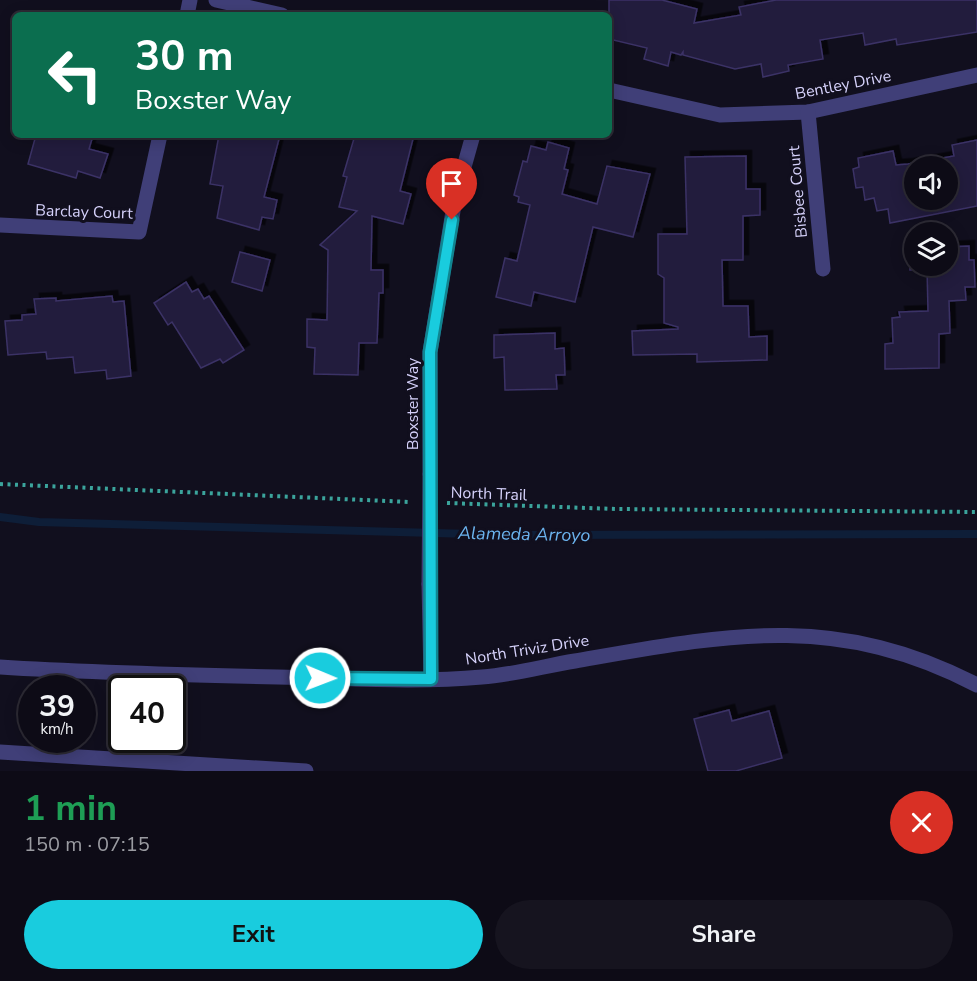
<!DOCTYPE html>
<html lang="en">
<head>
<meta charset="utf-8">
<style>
  :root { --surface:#0d0b16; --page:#16141f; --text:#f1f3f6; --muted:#9a9ba1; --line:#2d2b35; --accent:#19ccde }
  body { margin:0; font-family:"Nunito Sans",sans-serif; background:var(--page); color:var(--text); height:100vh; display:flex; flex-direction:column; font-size:22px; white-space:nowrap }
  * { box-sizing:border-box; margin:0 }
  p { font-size:20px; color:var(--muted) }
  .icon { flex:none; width:33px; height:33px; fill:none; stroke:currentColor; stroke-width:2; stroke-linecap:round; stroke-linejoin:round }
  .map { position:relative; height:771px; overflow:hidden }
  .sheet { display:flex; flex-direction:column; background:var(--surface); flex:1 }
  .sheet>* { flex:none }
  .banner { position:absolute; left:12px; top:12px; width:600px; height:126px; border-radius:9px; box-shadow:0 3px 15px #0003,0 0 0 2px var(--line); background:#0b6e4f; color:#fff; overflow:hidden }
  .buttons { position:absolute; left:904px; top:156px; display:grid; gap:12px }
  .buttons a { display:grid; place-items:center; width:54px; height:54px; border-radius:50%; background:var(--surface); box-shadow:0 3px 15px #0003,0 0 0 2px var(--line); font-size:30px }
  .speed { position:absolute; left:18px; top:675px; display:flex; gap:12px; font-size:30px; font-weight:700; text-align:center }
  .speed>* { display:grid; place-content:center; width:78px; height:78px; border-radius:50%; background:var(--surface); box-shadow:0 3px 15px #0003,0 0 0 2px var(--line); line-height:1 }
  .speed small { font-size:15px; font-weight:400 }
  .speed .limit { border:3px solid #111; border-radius:9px; background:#fff; color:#111 }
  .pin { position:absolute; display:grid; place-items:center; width:51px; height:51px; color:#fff; margin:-62px -26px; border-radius:50% 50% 50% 0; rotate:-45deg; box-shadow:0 0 6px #0007 }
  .pin .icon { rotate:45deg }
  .me { position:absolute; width:66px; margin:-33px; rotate:91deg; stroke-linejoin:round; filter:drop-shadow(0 0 4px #0008) }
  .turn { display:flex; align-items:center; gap:21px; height:126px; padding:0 24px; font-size:27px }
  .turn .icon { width:78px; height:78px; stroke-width:2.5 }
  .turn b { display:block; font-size:42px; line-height:51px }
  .round { display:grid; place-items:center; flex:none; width:63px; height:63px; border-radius:32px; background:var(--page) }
  .headline { display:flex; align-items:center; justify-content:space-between; height:102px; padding:0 24px }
  h1 { font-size:36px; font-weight:700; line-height:45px; color:#1e9e55 }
  .primary-button { display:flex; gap:12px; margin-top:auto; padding:12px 24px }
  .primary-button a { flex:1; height:69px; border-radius:36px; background:var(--accent); color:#111; font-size:24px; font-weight:700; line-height:69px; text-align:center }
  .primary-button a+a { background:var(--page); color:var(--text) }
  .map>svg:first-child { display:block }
</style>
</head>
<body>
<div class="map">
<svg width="977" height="771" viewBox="0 0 977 771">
  <defs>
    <filter id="shadow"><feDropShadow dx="5.5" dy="-5.5" stdDeviation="0" flood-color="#0009"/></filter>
  </defs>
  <rect width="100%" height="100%" fill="#110f1e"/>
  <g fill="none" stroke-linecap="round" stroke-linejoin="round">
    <polyline stroke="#0e1e38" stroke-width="8" points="0,517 39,522 507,535 977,534"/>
  </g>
  <g fill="#231d3d" stroke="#3b3266" stroke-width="1.5" fill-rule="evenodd" filter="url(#shadow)">
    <polygon points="609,0 662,0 697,9 694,23 741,15 739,7 776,0 977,0 977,32 897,45 896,39 865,45 863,33 820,40 823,59 788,65 789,71 763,77 761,64 735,69 683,55 683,52 681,55 671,52 668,66 644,59 647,48 609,39"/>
    <polygon points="36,135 78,135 92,139 89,149 108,154 100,178 78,171 76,178 28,164"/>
    <polygon points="219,135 280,135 264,197 277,200 273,219 262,217 259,230 217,218 223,186 210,184"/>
    <polygon points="355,135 414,135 400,191 411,194 403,224 372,216 371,270 383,270 383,293 379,293 377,343 359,343 358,375 314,374 315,348 307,347 307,319 327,320 328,250 320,245 357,211 339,207 347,177 343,176"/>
    <path d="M977 140V206L890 223 888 209 877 211 874 198 865 200 863 187 856 188 853 169 859 167 858 158 893 151 896 165 908 164 954 156 952 145ZM915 166H948V200H915Z"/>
    <polygon points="548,142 569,148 564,169 568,170 562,194 597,204 607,166 650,174 633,237 593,227 575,302 534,292 531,306 496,297 505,258 517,261 530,205 518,202 519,197 514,195 523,161 527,162 531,146 546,150"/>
    <polygon points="746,156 746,189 760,189 760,215 743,216 743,260 722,260 723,306 748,306 749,337 767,336 767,360 697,362 697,354 633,355 632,331 678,329 678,327 664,323 664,278 658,274 658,234 687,234 685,157"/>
    <polygon points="969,246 969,260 974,260 975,287 965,287 966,300 949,301 950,333 939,334 939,368 885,369 885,344 893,343 892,318 900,317 899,312 928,311 927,269 910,270 910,248 915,248 915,266 948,266 948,247"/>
    <polygon points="240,252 270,260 262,291 232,282"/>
    <polygon points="186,282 192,292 198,289 204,299 209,296 244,350 223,363 220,359 201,368 172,322 168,325 154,303"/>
    <polygon points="112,296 113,302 124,301 131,376 107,379 106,370 75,373 73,357 47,359 46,352 8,355 5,321 22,320 22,315 36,314 34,299 56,298 56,301"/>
    <polygon points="555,333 555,349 564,348 565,375 556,375 557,389 505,390 504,357 494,358 494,335"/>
    <polygon points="729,710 732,721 769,711 782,758 736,771 708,771 694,719"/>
  </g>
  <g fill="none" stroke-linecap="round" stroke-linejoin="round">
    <g stroke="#3ba49c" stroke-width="4" stroke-dasharray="3 4.5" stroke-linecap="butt">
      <polyline points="0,484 410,502"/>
      <polyline points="447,503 616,509 977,512"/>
    </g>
    <g stroke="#403f78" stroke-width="15">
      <polyline points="216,0 282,15"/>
      <polyline points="187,15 190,0"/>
      <polyline points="609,90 720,115 808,112 977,75"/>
      <polyline points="808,112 823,269"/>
      <polyline points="0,225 139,232 160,135"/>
      <polyline points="430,474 430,352 455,199 473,135"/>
      <polyline points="429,584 431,679"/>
      <path d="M0 667C93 673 185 675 278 677 346 678 415 683 482 677 513 675 544 666 575 661 724 635 835 611 977 685"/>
      <polyline points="0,752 306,771"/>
    </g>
    <polyline stroke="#403f78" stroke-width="15" points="429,584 430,474"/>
  </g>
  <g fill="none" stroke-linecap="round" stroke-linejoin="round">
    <defs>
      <polyline id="route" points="320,678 431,679 430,352 452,220"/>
    </defs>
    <use href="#route" stroke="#108590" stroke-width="15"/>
    <use href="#route" stroke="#19ccde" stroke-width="10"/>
  </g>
  <g text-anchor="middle" stroke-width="6" stroke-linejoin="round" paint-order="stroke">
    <g font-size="16" fill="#d5d1fa" stroke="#110f1e">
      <text transform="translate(843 84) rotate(-11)" y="6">Bentley Drive</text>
      <text transform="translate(797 192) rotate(-95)" y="6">Bisbee Court</text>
      <text transform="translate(84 211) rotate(2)" y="6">Barclay Court</text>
      <text transform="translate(412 404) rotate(-90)" y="6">Boxster Way</text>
      <text transform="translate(489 493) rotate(2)" y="6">North Trail</text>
      <text transform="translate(527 649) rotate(-9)" y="6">North Triviz Drive</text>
    </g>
    <g font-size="18" font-style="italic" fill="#6bb3ee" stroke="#110f1e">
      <text transform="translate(524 534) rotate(1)" y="6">Alameda Arroyo</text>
    </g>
  </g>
</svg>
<div class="buttons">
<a><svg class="icon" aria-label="sound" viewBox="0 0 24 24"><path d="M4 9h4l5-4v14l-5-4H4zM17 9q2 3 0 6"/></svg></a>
<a><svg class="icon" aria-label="layers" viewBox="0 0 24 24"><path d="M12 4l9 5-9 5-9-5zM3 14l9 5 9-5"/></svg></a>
</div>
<div class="speed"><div>39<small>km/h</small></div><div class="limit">40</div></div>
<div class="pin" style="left:452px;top:220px;background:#d93025"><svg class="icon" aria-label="arrive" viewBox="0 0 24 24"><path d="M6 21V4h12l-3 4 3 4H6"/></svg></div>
<svg class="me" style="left:320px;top:678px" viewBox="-20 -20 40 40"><circle r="17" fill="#19ccde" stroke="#fff" stroke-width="3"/><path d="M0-11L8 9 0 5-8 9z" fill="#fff"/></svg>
<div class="banner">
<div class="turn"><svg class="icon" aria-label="left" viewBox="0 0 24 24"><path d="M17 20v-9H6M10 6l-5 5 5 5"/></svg><div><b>30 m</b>Boxster Way</div></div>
</div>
</div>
<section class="sheet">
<div class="headline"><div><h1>1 min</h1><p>150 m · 07:15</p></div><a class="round" style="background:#d93025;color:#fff"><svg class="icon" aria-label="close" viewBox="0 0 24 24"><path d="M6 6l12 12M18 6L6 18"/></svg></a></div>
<div class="primary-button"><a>Exit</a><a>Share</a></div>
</section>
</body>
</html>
